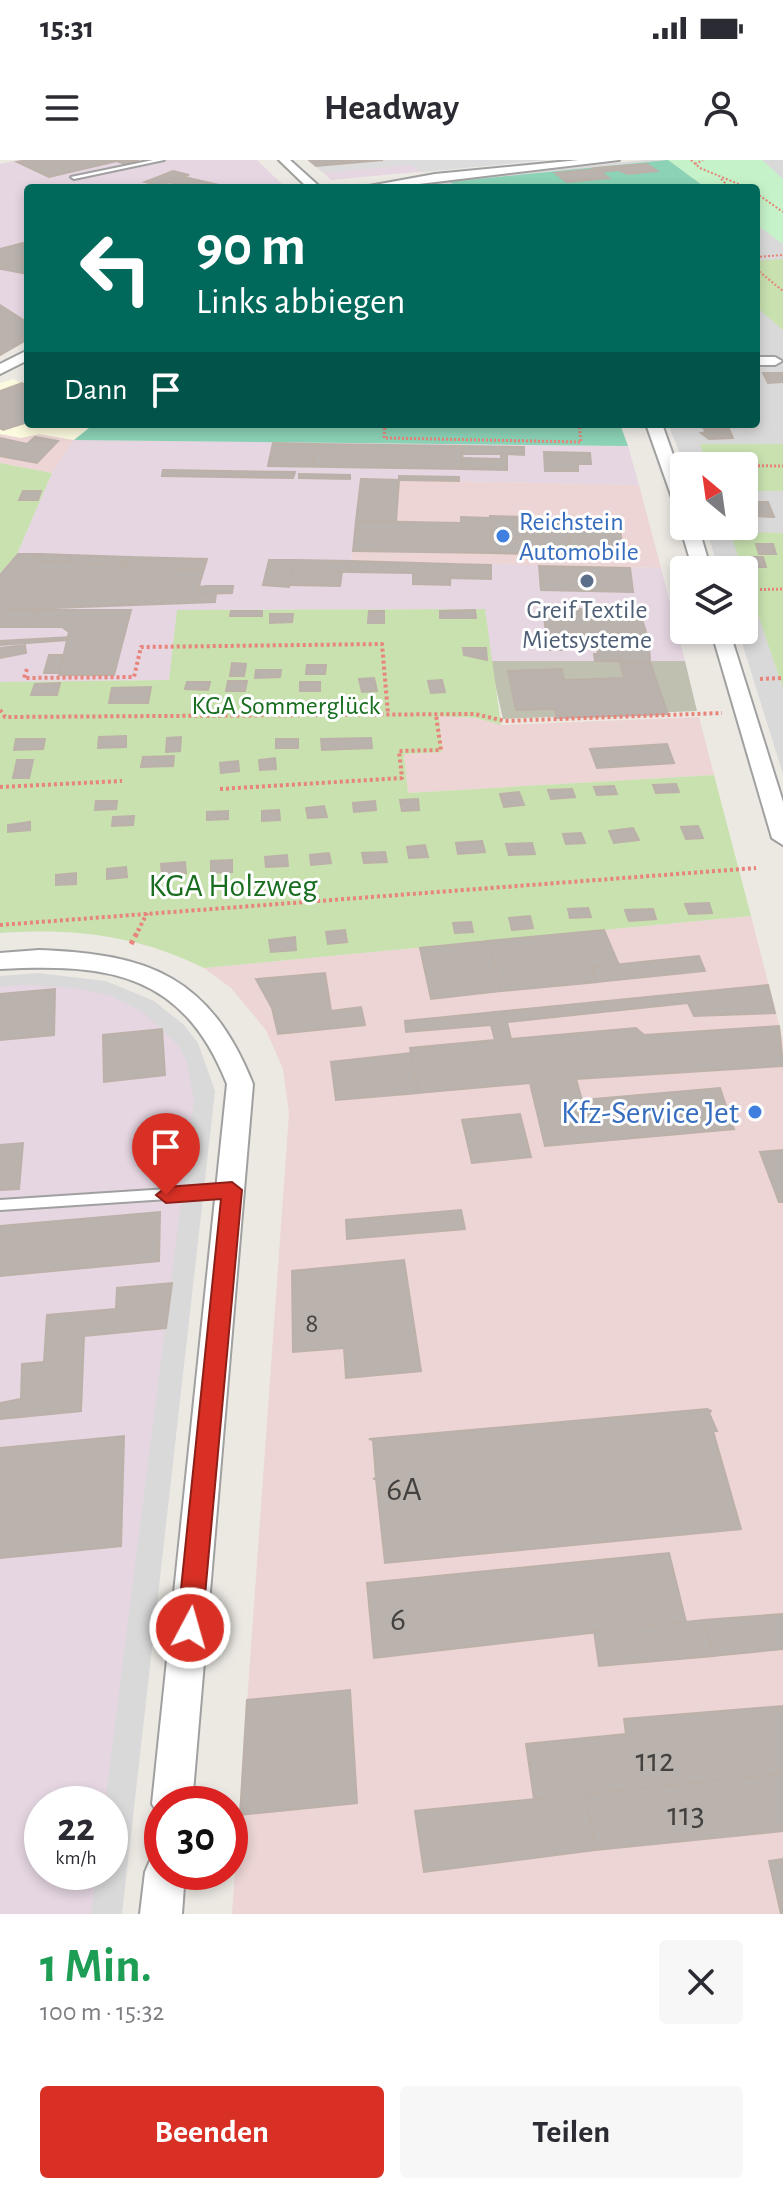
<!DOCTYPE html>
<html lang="de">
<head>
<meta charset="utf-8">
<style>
  :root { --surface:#fff; --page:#f7f7f7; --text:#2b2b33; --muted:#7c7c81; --accent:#d93025 }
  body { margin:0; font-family:"Alegreya Sans",sans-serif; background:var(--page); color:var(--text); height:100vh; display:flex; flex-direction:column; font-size:30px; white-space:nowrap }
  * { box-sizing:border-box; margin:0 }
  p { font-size:26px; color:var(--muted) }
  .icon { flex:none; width:44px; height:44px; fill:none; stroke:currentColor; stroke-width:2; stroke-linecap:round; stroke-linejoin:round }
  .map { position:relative; height:1754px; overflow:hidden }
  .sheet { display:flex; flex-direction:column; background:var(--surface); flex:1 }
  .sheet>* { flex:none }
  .hud { position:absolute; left:24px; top:24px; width:736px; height:244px; border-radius:8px; box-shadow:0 4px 12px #0003; background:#00695c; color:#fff; overflow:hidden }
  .needle { width:52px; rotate:331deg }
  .controls { position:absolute; left:670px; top:292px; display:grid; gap:16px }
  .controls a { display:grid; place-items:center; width:88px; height:88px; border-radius:8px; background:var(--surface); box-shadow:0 4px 12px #0003; font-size:40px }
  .speed { position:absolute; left:24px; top:1626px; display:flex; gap:16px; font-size:40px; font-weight:700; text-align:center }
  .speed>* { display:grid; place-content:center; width:104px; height:104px; border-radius:50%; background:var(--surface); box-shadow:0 4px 12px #0003; line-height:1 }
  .speed small { font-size:20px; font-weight:400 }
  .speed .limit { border:12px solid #d22; background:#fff; color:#111 }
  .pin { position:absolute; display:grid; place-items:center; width:68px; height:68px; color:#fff; margin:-82px -34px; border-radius:50% 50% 50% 0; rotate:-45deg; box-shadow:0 0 8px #0007 }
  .pin .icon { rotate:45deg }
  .me { position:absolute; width:88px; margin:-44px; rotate:6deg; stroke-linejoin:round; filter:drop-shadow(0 0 6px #0008) }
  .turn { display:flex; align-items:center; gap:28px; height:168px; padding:0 40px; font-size:36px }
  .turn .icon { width:104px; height:104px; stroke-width:2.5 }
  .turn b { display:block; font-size:56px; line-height:68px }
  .then { display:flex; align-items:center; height:76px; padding:0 40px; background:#0003; gap:16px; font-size:30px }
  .round { display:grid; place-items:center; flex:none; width:84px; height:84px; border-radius:8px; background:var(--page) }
  .summary { display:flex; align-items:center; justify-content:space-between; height:136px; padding:0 40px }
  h1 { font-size:48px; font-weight:600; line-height:60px; color:#1e9e55 }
  .button { display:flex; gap:16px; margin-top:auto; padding:16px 40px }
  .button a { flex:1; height:92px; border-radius:8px; background:var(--accent); color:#fff; font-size:32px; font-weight:600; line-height:92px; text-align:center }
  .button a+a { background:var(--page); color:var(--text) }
  .status { display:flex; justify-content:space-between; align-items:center; height:56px; padding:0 40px; background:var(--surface); direction:ltr }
  .status svg { height:22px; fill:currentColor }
  header { display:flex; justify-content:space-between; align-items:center; height:104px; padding:0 40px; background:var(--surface); font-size:36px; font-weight:600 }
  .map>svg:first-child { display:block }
</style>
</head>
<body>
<div class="status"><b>15:31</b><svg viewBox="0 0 49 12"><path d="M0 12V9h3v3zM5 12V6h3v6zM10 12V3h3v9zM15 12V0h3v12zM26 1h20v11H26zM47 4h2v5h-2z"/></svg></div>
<header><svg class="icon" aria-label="menu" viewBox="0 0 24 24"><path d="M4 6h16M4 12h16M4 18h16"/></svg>Headway<svg class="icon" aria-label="person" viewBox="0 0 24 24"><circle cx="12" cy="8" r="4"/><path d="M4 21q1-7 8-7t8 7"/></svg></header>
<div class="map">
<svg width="783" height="1754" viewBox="0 0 783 1754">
  <rect width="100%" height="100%" fill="#ece9e3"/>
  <g fill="#dad9da" fill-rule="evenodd">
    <polygon points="645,0 783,0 783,614 738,470 744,470 744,410 719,410 705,366 744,366 744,306 685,306 668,264 756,264 756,208 775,206 768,196 756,195 756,28 379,28"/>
    <path d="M37 813 106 821 154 841 184 865 198 883 215 931 122 1754H0V816ZM42 1644H110V1712H42Z"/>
  </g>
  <g fill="#ecd5d4">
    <polygon points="0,274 21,278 39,274 74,280 52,313 0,303"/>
    <polygon points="361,319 639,325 661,408 351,401"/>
    <polygon points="439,556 476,558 501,565 699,557 714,615 408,633 404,594 442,592"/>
    <polygon points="751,756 783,880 783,1754 232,1754 289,953 283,909 266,870 231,828 204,808"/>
  </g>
  <g fill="#e5d6e2">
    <polygon points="19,0 257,0 286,28 28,28 28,179 0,195 0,4"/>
    <polygon points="309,0 545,0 331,20"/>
    <polygon points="74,280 628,286 639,325 361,319 351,401 661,408 685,501 490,501 485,449 178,450 169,520 0,522 0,413 17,394 52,313"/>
    <polygon points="21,825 77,828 111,836 144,853 178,885 186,900 194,939 105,1644 42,1644 42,1712 96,1712 91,1754 0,1754 0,827"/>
  </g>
  <polygon fill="#fbfade" points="14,219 28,227 28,264 94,264 74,280 39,274 21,278 0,274 0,223"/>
  <polygon fill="#c0c0b0" points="490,501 685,501 697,551 503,559"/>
  <g fill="#c8e1af">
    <polygon points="783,99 783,170 756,147 756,101"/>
    <polygon points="700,284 783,284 783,331 744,331 744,306 708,306"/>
    <polygon points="0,303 52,313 17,394 0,413"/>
    <polygon points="730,372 783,373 783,528"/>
    <path d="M485 449 501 565 476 558 439 556 442 592 404 594 408 633 714 615 751 756 204 808C137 775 74 768 0 773V522L169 520 177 450Z"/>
  </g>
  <polygon fill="#c5f2c8" points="668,0 762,0 783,19 783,84 756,64 756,28 706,28"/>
  <g fill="#8bd2b6">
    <polygon points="668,0 706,28 463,28 449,22"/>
    <polygon points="94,264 620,264 628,286 74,280"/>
  </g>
  <polygon fill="#dcdcdc" points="383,0 545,0 422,12 411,5 323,13 316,6"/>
  <g fill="#b9b2ad" stroke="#bcb1a8" stroke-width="2">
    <polygon points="27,0 139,0 124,4 117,1 49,17 17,2"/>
    <polygon points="309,0 383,0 316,6"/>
    <polygon points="647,4 657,11 628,14 618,10 600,12 595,8"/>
    <polygon points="596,9 609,18 567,22 555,13"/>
    <polygon points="173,11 189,15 163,21 170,22 161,26 145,22"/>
    <polygon points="177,15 184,17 232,28 194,28 163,21"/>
    <polygon points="23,83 28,84 28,96 0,109 0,89"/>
    <polygon points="28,96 28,114 1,109"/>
    <polygon points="0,145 28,163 28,179 0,195"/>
    <polygon points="763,213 783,213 783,222 768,223"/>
    <polygon points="22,223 28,227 28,262 3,270 0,268 0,231"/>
    <polygon points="704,269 729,269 733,278 709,279 701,273 706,272"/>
    <polygon points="35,277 58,281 37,303 0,296 0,278 27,284"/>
    <polygon points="273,283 316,284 313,302 269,301"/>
    <polygon points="316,284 462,286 463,309 268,306 269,301 313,302"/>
    <polygon points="462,286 524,287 524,295 507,294 507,310 463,309 463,298 501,299 501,294 463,294"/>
    <polygon points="544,292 590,293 591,304 578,304 578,311 545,311"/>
    <polygon points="163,310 295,312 293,318 162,316"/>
    <polygon points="299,314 350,315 350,319 299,318"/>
    <polygon points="399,316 459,317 459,321 399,320"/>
    <polygon points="361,319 399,320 396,362 356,361"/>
    <polygon points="23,331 41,331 38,340 19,340"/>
    <polygon points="746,342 768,342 774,357 751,356"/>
    <polygon points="490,356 568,358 570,395 491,393"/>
    <polygon points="461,357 490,358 491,393 353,391 356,361 461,363"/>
    <polygon points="568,360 619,364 623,390 570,390"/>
    <polygon points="756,384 773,384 776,394 759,394"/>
    <polygon points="18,394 39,394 36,401 75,402 74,404 204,409 199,426 205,428 198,428 197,434 216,433 215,442 0,450 0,415"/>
    <polygon points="39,394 128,397 125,404 74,404 75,402 36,401"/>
    <polygon points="128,397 207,399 204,409 124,408"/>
    <polygon points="746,397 763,397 766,407 749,407"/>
    <polygon points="269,400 295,400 289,427 263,425"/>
    <polygon points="295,400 351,401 350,412 293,411"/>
    <polygon points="351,401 451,404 450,425 413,424 413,413 350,412"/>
    <polygon points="451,404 491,405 491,419 450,418"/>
    <polygon points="539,406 630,408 633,432 541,430"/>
    <polygon points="293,411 342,412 340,426 290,425"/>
    <polygon points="205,426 233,426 232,433 197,434 198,428"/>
    <polygon points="543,449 639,449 649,482 650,502 595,501 594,494 598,494 596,480 592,478 562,480 564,490 550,490 539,478 538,473 546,473"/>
    <polygon points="0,450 35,450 30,467 0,467"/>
    <polygon points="35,450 131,450 114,515 59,515 69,472 62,467 30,467"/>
    <polygon points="475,450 476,458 440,458 440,451"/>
    <polygon points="231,451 262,451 262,456 230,456"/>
    <polygon points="369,451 384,451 384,463 368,463"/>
    <polygon points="270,454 293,454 292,462 270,463"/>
    <polygon points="70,477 68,480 0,485 0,481"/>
    <polygon points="25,485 26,493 0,498 0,488"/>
    <polygon points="463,488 486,488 487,500 464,495"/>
    <polygon points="49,495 64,495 59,513 44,513"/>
    <polygon points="650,502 668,554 557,558 555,549 516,550 508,511 562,509 564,520 624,518 620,503"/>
    <polygon points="232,503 246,504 244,516 230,516"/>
    <polygon points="307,505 326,505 325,514 306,514"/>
    <polygon points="256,510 281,510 280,517 255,518"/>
    <polygon points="374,518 377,531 362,532 359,519"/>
    <polygon points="442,520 445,532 431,533 428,521"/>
    <polygon points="228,521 247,521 245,531 226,531"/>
    <polygon points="187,522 210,522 208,530 185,529"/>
    <rect x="300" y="522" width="20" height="9"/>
    <polygon points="60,523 57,535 31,535 35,524"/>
    <polygon points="151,527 148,543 109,543 112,528"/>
    <polygon points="126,576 126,587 98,588 99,577"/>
    <polygon points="181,577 180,591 166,592 167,578"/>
    <polygon points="371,578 372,588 322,590 321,579"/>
    <polygon points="16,579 45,579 43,589 14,590"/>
    <rect x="276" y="579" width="22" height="9"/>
    <polygon points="667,584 674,603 597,608 590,589"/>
    <polygon points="174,596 173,606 141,607 143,597"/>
    <polygon points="275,598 276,609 260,610 259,600"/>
    <polygon points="17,600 33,600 29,618 13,618"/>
    <polygon points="238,601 239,611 221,613 220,603"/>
    <polygon points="676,624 679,632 656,633 653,625"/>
    <polygon points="614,626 617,634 597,635 594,627"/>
    <polygon points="572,629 575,637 551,639 548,630"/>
    <polygon points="519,632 524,645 504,647 500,634"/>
    <polygon points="418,639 419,650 402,651 400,640"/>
    <polygon points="96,641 117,641 116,649 95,650"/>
    <polygon points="375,641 376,650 354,652 353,643"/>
    <polygon points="324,646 327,657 308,658 306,648"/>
    <polygon points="279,650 280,660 262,661 262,651"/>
    <polygon points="228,651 228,659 207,660 207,652"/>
    <polygon points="134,656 133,665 112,666 113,657"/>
    <polygon points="30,662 30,670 8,672 8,665"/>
    <polygon points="698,666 703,678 686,679 681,667"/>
    <polygon points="633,668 639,680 614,683 609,671"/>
    <polygon points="581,673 585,683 566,684 563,674"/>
    <polygon points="482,681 485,692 458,694 456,683"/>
    <polygon points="532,683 535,694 509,695 506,684"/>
    <polygon points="425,685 428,697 409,698 407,687"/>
    <polygon points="385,692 387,702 364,703 362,693"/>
    <polygon points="329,693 331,703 311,705 310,695"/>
    <polygon points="287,695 288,706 266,707 265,697"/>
    <polygon points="232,700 232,712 211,713 211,701"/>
    <polygon points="185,702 186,713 162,715 161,704"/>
    <polygon points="126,707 127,717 107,719 107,709"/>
    <polygon points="76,713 76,724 56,725 56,715"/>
    <polygon points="709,743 712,753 689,754 685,744"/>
    <polygon points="588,748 591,757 570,758 568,749"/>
    <polygon points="653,749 656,759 629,761 625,750"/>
    <polygon points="530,756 533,768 512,770 509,758"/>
    <polygon points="471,762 473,772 455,773 453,763"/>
    <polygon points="345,770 347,782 328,784 326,772"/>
    <polygon points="604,770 619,805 592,807 597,822 502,831 488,781"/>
    <polygon points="295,777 296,790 271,792 269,780"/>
    <polygon points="488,781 502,831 431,839 420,788"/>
    <polygon points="699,796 705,811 597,822 592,807"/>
    <polygon points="325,813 331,851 361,847 365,865 278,874 272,848 256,819"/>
    <polygon points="768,825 775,853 694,856 688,843 507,862 511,879 636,868 644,875 779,866 783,906 576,919 582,940 720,928 734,969 545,986 530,923 418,933 410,888 495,880 491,865 406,872 405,861"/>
    <polygon points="55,829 54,875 0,880 0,834"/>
    <polygon points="162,869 165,915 104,922 103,875"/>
    <polygon points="411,893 418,933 336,940 331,902"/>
    <polygon points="520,954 531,997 472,1003 462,960"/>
    <polygon points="23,983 19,1029 0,1030 0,985"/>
    <polygon points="783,990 783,1042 779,1042 760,992"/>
    <polygon points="461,1050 465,1069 347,1079 346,1060"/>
    <polygon points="160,1052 159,1101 0,1116 0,1066"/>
    <polygon points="404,1100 421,1211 346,1218 344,1188 293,1192 292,1111"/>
    <polygon points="172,1123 166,1168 84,1176 81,1251 0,1259 0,1243 21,1239 22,1204 44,1202 47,1155 116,1149 117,1128"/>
    <polygon points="707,1249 711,1251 709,1253 717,1271 713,1271 741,1369 385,1403 376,1319 373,1319 376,1318 373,1280 369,1279"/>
    <polygon points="124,1276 121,1386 0,1398 0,1288"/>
    <polygon points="669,1393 686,1462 374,1498 367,1423"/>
    <polygon points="783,1454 783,1489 713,1496 704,1460"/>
    <polygon points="704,1460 713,1496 599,1506 594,1471"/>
    <polygon points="350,1530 357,1643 240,1655 247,1540"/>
    <polygon points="783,1546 783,1614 534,1639 526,1584 626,1574 624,1559"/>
    <polygon points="783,1614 783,1671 596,1690 585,1634"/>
    <polygon points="585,1634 596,1690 424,1712 415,1651"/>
    <polygon points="783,1699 783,1754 781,1754 769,1701"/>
  </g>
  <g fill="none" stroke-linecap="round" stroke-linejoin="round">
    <defs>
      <g id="service">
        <polygon points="153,0 164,0 74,19 71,17"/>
        <polygon points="229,1025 234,1026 236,1030 234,1034 229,1035 0,1050 0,1040"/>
      </g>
      <g id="minor">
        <polygon points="279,0 290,0 321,28 308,28"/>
        <polygon points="579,0 619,0 386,28 358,28 435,14"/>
        <polygon points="28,190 28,200 0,214 0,204"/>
        <polygon points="756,197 775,197 782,201 775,205 756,205"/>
        <polygon points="646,264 662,264 684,326 684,354 676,349"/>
        <polygon points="684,362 684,366 698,366 711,410 693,410 680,366"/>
        <polygon points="711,470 729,470 783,642 783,685 772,678"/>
        <path d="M39 790C150 794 210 817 253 924L192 1644H162V1659L152 1644 227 924C183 813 109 803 0 809V793Z"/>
        <polygon points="162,1693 162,1712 185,1712 182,1754 140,1754 145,1712 151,1698"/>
      </g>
    </defs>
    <use href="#service" stroke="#a0a0a0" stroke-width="4"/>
    <use href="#minor" stroke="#a0a0a0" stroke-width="4"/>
    <g stroke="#e88479" stroke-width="2" stroke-dasharray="2 2" stroke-linecap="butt">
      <polyline points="691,0 700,8 748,28"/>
      <polyline points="695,4 703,0"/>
      <polyline points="721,19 730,28"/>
      <polyline points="756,33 783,52"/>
      <polyline points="756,97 783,95"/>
      <polyline points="756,109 783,131"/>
    </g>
    <g stroke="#e88479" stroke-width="3" stroke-dasharray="2 2" stroke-linecap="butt">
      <polyline points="385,264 384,278 581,282 579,264"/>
      <polyline points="694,305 783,306"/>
      <polyline points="744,430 783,429"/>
    </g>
    <g stroke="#e88479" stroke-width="4" stroke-dasharray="3 3" stroke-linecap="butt">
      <polyline points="27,509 24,518 134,517 141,487 382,484 388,554"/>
      <polyline points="760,519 783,518"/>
      <polyline points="0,550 5,557 475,554 505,561 722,553"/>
      <polyline points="0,627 122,621"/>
      <polyline points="220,629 402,618 399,591 441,590 436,555"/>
      <polyline points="0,765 756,708"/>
      <polyline points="138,771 147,753"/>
    </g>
    <polyline stroke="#e88479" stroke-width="5" stroke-dasharray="4 4" stroke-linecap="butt" points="131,784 139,769"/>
    <use href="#service" fill="#fff" fill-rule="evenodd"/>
    <use href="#minor" fill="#fff" fill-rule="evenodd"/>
  </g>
  <polygon fill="#d93025" stroke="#8d1f18" stroke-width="2" points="232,1022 242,1030 202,1468 199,1477 190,1481 181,1477 177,1468 221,1039 166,1043 156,1035 166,1027"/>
  <g fill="#3f7fe0" stroke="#fff" stroke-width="3">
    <circle cx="503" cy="376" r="8"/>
    <circle cx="755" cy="952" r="8"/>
  </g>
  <circle fill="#5c6f8a" stroke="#fff" stroke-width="3" cx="587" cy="421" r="8"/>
  <g text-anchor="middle" stroke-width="6" stroke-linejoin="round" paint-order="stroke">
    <g font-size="26" fill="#366cbe" stroke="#fff" text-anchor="start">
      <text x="519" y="370">Reichstein<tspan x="519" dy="30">Automobile</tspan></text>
    </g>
    <g font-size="26" fill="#4e5e75" stroke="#fff">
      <text x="587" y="458">Greif Textile<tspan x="587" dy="30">Mietsysteme</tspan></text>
    </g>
    <g font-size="26" fill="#186d1f" stroke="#fff">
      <text x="286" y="554">KGA Sommerglück</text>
    </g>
    <g font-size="28" fill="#434240">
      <text x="312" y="1172">8</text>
    </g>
    <g font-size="32" fill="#186d1f" stroke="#fff">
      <text x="233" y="736">KGA Holzweg</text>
    </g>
    <g font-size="32" fill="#366cbe" stroke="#fff" text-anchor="end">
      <text x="739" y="963">Kfz-Service Jet</text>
    </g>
    <g font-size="34" fill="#434240">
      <text x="404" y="1340">6A</text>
      <text x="398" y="1470">6</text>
      <text x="655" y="1611">112</text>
      <text x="686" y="1665">113</text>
    </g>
  </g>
</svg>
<div class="controls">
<a><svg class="needle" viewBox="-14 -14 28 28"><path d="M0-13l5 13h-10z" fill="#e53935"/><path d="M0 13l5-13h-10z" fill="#7c7c81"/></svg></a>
<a><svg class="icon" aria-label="layers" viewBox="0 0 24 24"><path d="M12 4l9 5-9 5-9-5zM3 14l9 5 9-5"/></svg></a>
</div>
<div class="speed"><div>22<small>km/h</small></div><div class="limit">30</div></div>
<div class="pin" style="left:166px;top:1035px;background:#d93025"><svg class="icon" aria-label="arrive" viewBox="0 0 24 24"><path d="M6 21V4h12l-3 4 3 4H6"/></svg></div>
<svg class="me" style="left:190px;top:1468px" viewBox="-20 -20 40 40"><circle r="17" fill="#d93025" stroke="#fff" stroke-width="3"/><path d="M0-11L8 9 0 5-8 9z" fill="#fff"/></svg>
<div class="hud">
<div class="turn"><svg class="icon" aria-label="left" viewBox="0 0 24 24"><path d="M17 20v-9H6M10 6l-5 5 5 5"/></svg><div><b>90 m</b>Links abbiegen</div></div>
<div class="then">Dann<svg class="icon" aria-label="arrive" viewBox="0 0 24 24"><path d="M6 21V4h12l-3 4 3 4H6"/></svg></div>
</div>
</div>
<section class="sheet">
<div class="summary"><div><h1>1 Min.</h1><p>100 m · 15:32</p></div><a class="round"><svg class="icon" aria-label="close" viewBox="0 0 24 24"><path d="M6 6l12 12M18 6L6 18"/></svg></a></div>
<div class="button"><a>Beenden</a><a>Teilen</a></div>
</section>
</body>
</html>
